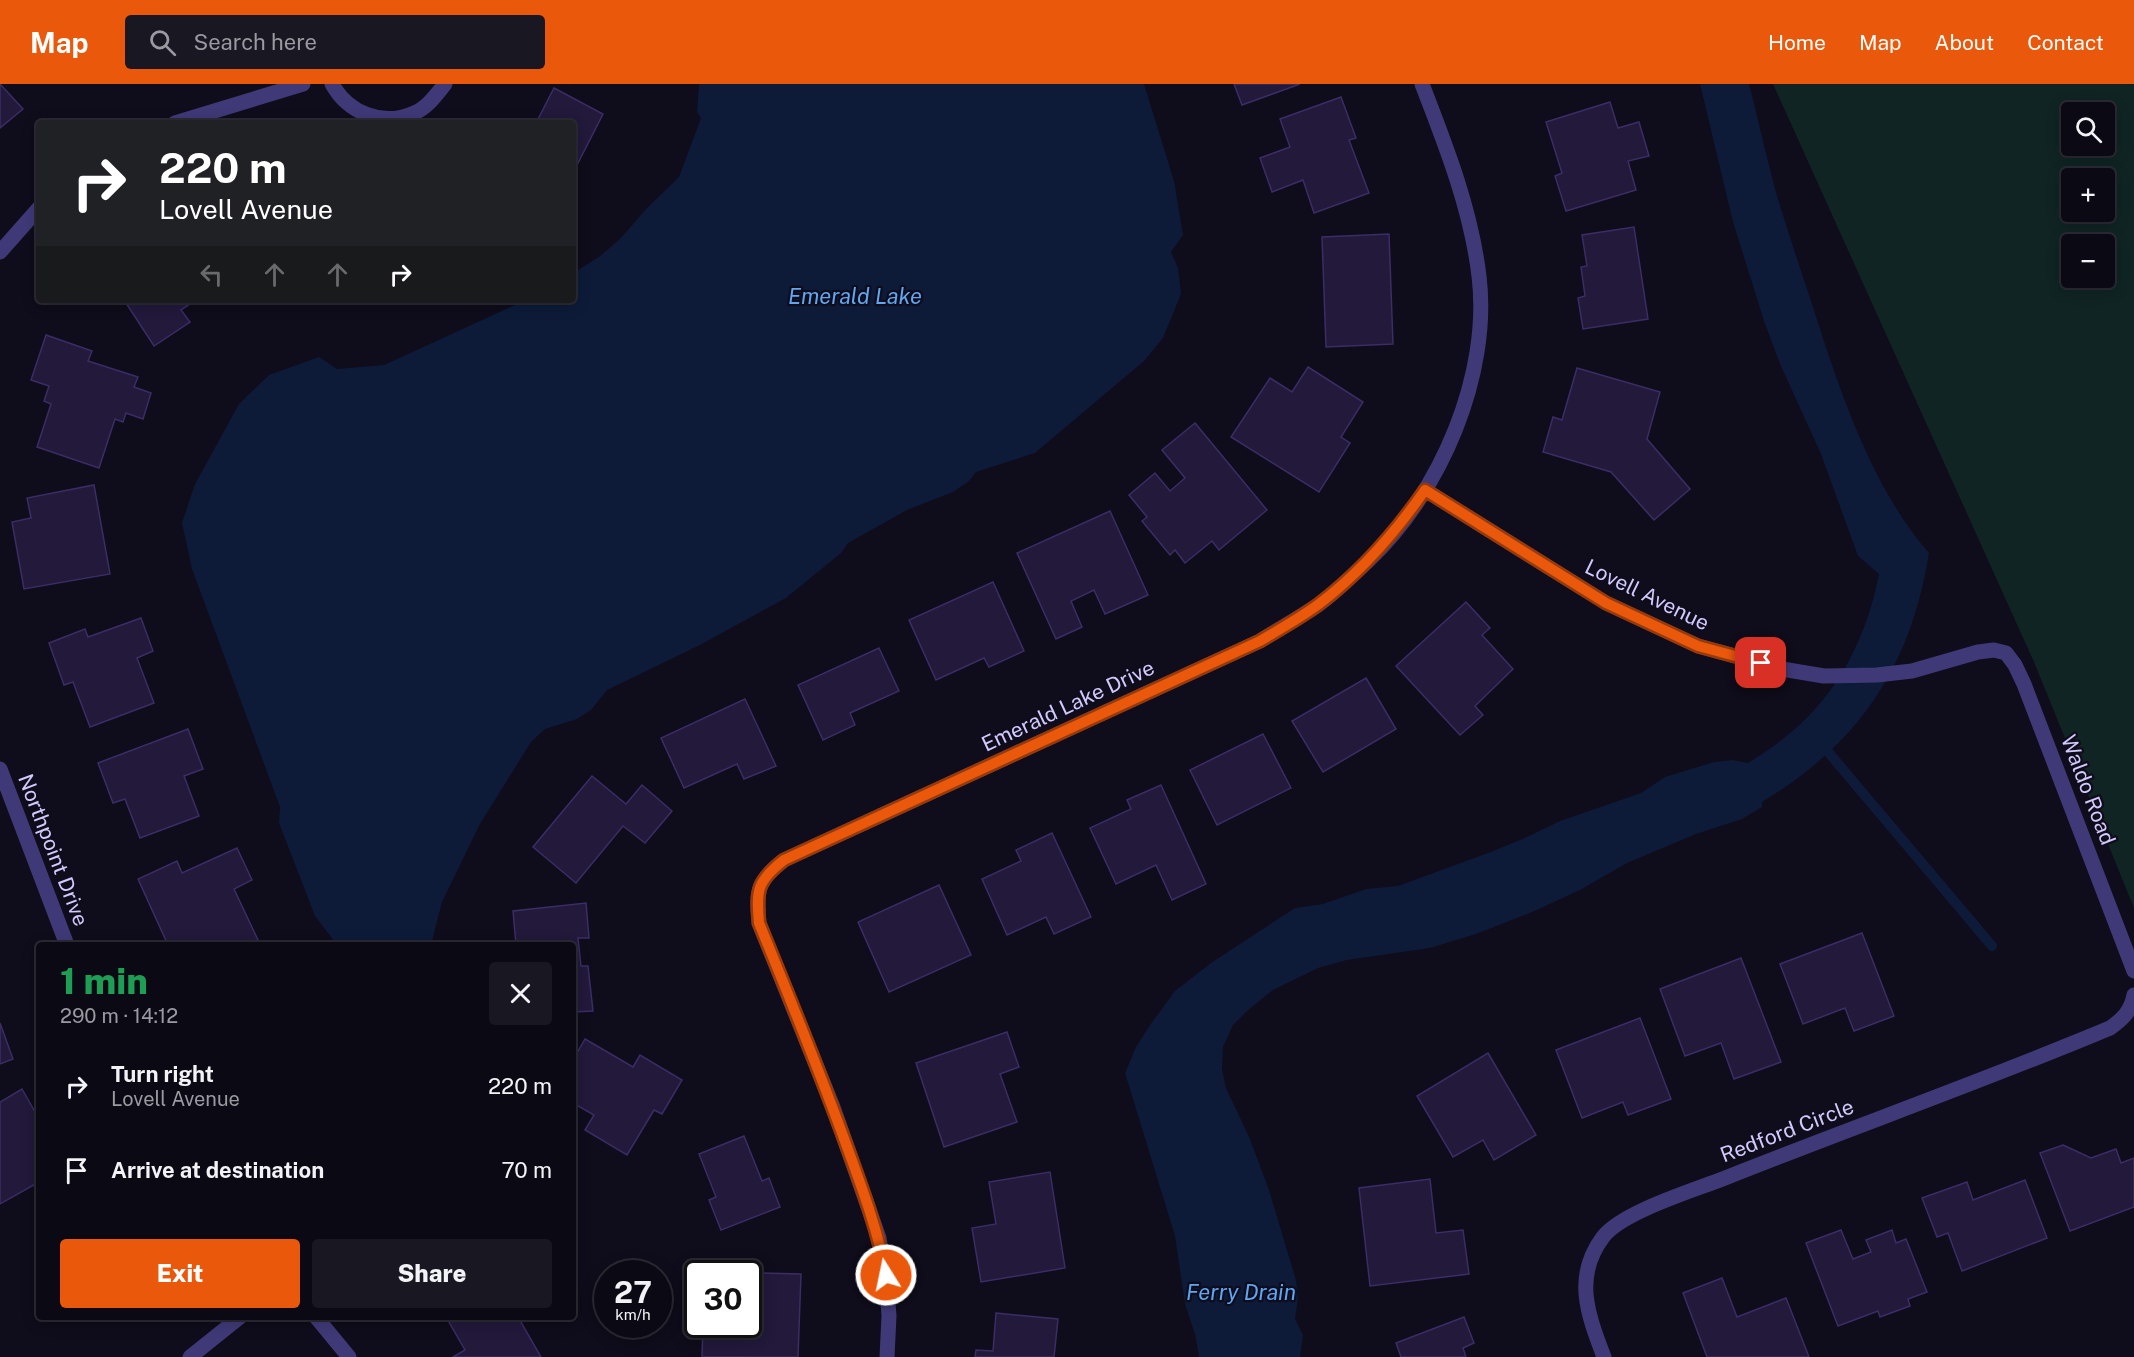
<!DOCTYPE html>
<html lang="en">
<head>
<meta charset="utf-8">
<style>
  :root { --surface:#0b0914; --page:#191722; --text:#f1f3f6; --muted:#9a9aa0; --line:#2b2a34; --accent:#ea580c }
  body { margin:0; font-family:"Public Sans",sans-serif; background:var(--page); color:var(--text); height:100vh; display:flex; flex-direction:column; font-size:22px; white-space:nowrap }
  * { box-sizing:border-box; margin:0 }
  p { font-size:20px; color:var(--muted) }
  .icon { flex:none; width:33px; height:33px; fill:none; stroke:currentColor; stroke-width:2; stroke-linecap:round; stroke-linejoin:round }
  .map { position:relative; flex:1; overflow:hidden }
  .sheet { position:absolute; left:36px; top:858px; width:540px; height:378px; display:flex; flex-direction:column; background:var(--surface); border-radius:6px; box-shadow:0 3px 15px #0003,0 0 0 2px var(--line) }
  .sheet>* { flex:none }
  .guide { position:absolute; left:36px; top:36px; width:540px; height:183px; border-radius:6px; box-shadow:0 3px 15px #0003,0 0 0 2px var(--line); background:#202124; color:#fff; overflow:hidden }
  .tools { position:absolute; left:2061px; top:18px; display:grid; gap:12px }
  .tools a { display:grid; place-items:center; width:54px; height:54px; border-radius:6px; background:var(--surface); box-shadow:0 3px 15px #0003,0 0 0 2px var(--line); font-size:30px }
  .speed { position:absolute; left:594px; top:1176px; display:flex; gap:12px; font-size:30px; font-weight:700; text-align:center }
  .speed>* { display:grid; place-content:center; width:78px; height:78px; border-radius:50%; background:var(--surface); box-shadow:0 3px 15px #0003,0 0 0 2px var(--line); line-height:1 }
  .speed small { font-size:15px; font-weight:400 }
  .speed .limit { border:3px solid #111; border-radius:9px; background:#fff; color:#111 }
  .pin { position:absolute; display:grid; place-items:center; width:51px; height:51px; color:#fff; margin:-26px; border-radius:12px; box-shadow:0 3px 9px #0006 }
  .me { position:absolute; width:66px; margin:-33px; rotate:350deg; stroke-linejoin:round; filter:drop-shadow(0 0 4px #0008) }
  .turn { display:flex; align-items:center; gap:21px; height:126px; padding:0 24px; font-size:27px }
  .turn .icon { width:78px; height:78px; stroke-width:2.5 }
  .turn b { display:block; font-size:42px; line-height:51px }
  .lanes { display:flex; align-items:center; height:57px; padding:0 24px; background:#0003; justify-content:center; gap:30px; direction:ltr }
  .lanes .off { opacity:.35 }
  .round { display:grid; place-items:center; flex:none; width:63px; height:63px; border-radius:6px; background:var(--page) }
  .summary { display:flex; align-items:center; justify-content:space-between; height:102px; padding:0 24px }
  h1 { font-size:36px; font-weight:800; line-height:45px; color:#1e9e55 }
  .action { display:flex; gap:12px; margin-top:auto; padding:12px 24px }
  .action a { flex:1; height:69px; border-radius:6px; background:var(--accent); color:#fff; font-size:24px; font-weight:800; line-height:69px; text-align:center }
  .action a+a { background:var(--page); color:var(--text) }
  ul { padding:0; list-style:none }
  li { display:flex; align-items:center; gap:18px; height:84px; padding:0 24px }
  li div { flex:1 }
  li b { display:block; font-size:22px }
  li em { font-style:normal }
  header { display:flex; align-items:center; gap:36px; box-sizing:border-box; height:84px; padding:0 30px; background:var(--accent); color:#fff }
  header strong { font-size:28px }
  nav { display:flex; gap:33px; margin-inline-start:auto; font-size:21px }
  .search { width:420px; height:54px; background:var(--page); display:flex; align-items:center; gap:15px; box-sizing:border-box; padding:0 21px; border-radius:6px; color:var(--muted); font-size:22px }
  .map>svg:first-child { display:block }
</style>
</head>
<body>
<header>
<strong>Map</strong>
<div class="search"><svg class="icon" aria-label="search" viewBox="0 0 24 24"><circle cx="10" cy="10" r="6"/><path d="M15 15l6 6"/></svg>Search here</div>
<nav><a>Home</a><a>Map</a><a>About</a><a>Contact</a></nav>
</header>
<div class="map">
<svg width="2134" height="1273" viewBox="0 0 2134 1273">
  <rect width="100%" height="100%" fill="#0f0c1b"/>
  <path fill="#102424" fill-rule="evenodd" d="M1773 0H2134V824L2034 578ZM2072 28H2104V62H2072ZM2072 94H2104V128H2072ZM2072 160H2104V194H2072Z"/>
  <g fill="#0d1b39">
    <polygon points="699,0 1144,0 1174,97 1183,151 1171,168 1178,184 1181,210 1163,254 1144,277 1035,369 976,388 969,397 953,408 907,426 848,459 841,469 786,514 700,561 607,606 591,626 577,635 545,645 531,658 480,740 442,818 431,861 337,861 315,832 279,739 280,723 192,485 182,439 195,400 239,320 269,291 319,273 337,285 384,281 526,216 573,216 573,189 599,173 621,154 646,125 679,93 701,34 697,28"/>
    <path d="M1700 0H1749C1759 38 1767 77 1778 115 1789 151 1801 187 1813 223 1839 305 1872 404 1929 469 1911 582 1860 659 1762 718V723L1742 735 1696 750 1627 779 1580 806 1530 829 1476 850 1430 864 1347 876 1318 884 1273 906 1247 927 1233 941 1223 963 1222 985 1226 1004 1250 1055 1269 1106 1296 1196 1298 1214 1295 1235 1303 1251 1300 1273H1199L1195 1250 1185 1220 1175 1152 1125 989 1136 963 1150 941 1175 907 1211 879 1295 824 1323 820 1366 805 1398 802 1488 769 1525 754 1560 737 1641 709 1665 693 1714 678 1732 676 1748 679C1762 670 1776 661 1789 650 1839 609 1867 552 1879 490L1858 472 1821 370 1780 280 1764 237 1733 138Z"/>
  </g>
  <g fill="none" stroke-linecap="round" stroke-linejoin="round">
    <polyline stroke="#0d1b39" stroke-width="10" points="1829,669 1992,862"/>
  </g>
  <g fill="#22193b" stroke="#3b2d65" stroke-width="1.5">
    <polygon points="0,0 23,25 0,44"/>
    <polygon points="1234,0 1300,0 1242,21"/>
    <polygon points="554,4 603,30 573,89 573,39 536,39"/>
    <polygon points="1341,13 1356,54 1349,56 1369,109 1314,129 1303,96 1272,108 1260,74 1290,63 1280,35"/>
    <polygon points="1610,18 1618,44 1639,38 1649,72 1628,77 1636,106 1566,127 1555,92 1562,89 1546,38"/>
    <polygon points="1634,143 1648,235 1583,245 1578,214 1585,212 1581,183 1587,182 1582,151"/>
    <polygon points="1389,150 1393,260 1326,263 1322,153"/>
    <polygon points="124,216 196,216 181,226 190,238 154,262"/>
    <polygon points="46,251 92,267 88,277 138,293 134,303 151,309 143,335 126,329 123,338 115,335 99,384 37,363 51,320 44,317 49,302 31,296"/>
    <polygon points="1308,283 1363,318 1341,353 1350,359 1319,408 1231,353 1270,294 1292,308"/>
    <polygon points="1577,284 1660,308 1647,355 1690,405 1654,436 1611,388 1543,368 1553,333 1562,336"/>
    <polygon points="1195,339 1267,426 1219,466 1212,457 1185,479 1175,466 1170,471 1142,437 1147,433 1129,411 1155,389 1170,407 1185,394 1162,366"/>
    <polygon points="94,401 110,490 24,505 12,438 31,434 27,414"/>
    <polygon points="1110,427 1148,511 1105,530 1094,506 1071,517 1082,543 1056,555 1017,469"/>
    <polygon points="993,498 1024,567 989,583 984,574 936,596 909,536"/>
    <polygon points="1466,518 1490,544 1482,551 1513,585 1475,622 1483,631 1460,651 1396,582"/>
    <polygon points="141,534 153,567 137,574 154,619 90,643 73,598 64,601 49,559 85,545 88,553"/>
    <polygon points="879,564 899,607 850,629 855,641 823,656 798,601"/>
    <polygon points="1366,594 1396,645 1323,688 1292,637"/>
    <polygon points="745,615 776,682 744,695 737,680 684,704 661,654"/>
    <polygon points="188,645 203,685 184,692 199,732 140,754 125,715 113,719 98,679"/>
    <polygon points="1263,650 1291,704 1217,741 1190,686"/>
    <polygon points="592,692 626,720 642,701 672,727 645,759 623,742 576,799 533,763"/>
    <polygon points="1161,701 1206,800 1172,816 1156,781 1116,800 1090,744 1131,725 1127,716"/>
    <polygon points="1052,749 1091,833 1054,850 1046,833 1007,851 982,795 1021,777 1016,766"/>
    <polygon points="237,764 252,796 234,805 258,856 247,861 185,861 184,857 168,861 138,795 177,777 182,789"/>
    <polygon points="939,801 971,871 889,908 858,838"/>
    <polygon points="586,819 589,854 578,854 581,882 588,882 593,927 573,928 573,861 516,861 513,827"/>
    <polygon points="1862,849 1894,932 1854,947 1845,924 1803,940 1780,880"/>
    <polygon points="1741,874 1781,978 1734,995 1721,959 1685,972 1660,905"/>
    <polygon points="1640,934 1671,1015 1628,1031 1623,1018 1582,1034 1556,966"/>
    <polygon points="0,939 13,975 0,980"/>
    <polygon points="1007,948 1019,983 1000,990 1017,1038 944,1063 916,979"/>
    <polygon points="585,955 633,983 640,971 682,996 662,1030 654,1026 627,1071 585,1046 594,1031 573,1019 573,976"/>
    <polygon points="1488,969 1536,1051 1494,1076 1483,1056 1453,1073 1417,1012"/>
    <polygon points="22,1005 39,1035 39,1098 0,1120 0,1018"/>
    <polygon points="744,1052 762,1097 769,1094 780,1123 721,1146 709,1116 716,1113 699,1070"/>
    <polygon points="2063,1061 2091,1074 2116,1065 2121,1079 2134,1074 2134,1123 2070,1147 2040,1069"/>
    <polygon points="1050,1088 1065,1184 981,1198 972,1144 996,1140 989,1098"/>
    <polygon points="1430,1095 1436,1149 1463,1146 1469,1190 1370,1202 1359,1104"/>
    <polygon points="2025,1096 2047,1154 1962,1187 1948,1149 1937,1153 1922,1114 1967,1098 1973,1116"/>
    <polygon points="1841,1146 1853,1175 1871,1168 1866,1156 1892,1146 1896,1159 1906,1155 1927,1208 1908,1215 1910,1222 1880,1233 1878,1227 1838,1242 1806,1159"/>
    <polygon points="722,1188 801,1190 798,1273 702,1273 703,1240 748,1240 748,1190 722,1190"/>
    <polygon points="1722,1194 1737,1233 1786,1214 1809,1273 1707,1273 1683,1209"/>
    <polygon points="996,1229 1058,1235 1054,1273 975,1273 976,1266 993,1267"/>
    <polygon points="446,1233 518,1233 541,1273 453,1273 465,1266"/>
    <polygon points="1464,1233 1474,1259 1463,1264 1466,1273 1401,1273 1396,1259"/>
  </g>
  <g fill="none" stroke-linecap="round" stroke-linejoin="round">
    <g stroke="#3f3a77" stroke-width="15">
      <path d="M332 0C348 29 382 43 414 29 427 24 436 11 445 0"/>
      <polyline points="175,39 303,0"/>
      <polyline points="0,168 39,124"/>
      <polyline points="1425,406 1606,519 1698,562 1782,585 1824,592 1877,591 1912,587 1978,568 1994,566 2006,569 2015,581 2024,600 2134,887"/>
      <polyline points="0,685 67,861"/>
      <polyline points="316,1233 349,1273"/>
      <polyline points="190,1273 240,1233"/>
      <path d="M887 1273 889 1232 886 1192 879 1154 833 1023 759 839C756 806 757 797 784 776L1260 557C1279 545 1299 534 1318 521 1336 508 1353 491 1369 476 1441 408 1491 290 1479 192 1471 125 1446 62 1422 0"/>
      <path d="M1604 1273C1588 1231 1573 1193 1603 1153 1621 1129 1691 1107 1720 1096 1850 1044 1981 998 2110 944 2123 935 2131 927 2134 911"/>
    </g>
  </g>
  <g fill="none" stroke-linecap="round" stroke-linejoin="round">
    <defs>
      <path id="route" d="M886 1191C878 1146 862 1104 846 1060 819 986 789 912 759 839 756 806 757 797 784 776L1260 557C1280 545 1300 534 1319 520 1361 488 1395 449 1425 406L1606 519 1698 562 1761 579"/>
    </defs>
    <use href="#route" stroke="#983908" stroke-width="15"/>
    <use href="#route" stroke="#ea580c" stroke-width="10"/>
  </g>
  <g text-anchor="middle" stroke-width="4.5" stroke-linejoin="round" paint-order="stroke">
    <g font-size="21" fill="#d2c9fc" stroke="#0f0c1b">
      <text transform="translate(1647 511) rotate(26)" y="7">Lovell Avenue</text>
      <text transform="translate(1068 622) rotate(-25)" y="7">Emerald Lake Drive</text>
      <text transform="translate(2088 706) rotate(69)" y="7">Waldo Road</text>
      <text transform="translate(53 766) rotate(69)" y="7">Northpoint Drive</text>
      <text transform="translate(1787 1047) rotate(-21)" y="7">Redford Circle</text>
    </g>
    <g font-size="22" font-style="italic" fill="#5ea7f5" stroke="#0f0c1b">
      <text x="855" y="220">Emerald Lake</text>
      <text x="1241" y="1216">Ferry Drain</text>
    </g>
  </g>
</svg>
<div class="tools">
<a><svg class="icon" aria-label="search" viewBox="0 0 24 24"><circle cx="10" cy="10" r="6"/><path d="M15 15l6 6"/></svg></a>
<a>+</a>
<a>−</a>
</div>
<div class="speed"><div>27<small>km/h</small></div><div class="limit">30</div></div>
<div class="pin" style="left:1761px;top:579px;background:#d93025"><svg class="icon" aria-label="arrive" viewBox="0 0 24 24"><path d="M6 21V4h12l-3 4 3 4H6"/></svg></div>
<svg class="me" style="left:886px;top:1191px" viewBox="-20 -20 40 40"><circle r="17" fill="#ea580c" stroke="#fff" stroke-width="3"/><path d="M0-11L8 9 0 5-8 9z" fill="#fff"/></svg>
<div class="guide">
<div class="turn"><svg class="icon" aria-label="right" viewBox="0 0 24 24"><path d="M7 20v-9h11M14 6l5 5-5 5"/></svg><div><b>220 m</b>Lovell Avenue</div></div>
<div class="lanes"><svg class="icon off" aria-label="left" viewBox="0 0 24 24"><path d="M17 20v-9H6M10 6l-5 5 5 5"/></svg><svg class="icon off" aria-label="ahead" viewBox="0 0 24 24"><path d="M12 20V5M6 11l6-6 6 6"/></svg><svg class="icon off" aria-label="ahead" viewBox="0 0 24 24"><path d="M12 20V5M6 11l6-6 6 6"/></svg><svg class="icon" aria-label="right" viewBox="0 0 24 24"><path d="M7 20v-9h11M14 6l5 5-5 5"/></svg></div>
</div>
<section class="sheet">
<div class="summary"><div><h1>1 min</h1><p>290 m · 14:12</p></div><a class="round"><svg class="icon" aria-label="close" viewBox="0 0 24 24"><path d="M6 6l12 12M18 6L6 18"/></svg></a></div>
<ul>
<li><svg class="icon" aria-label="right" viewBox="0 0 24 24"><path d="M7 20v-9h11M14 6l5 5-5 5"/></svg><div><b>Turn right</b><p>Lovell Avenue</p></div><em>220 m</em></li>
<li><svg class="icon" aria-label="arrive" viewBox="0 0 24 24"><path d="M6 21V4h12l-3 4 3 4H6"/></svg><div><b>Arrive at destination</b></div><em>70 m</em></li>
</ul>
<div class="action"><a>Exit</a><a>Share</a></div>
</section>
</div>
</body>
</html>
